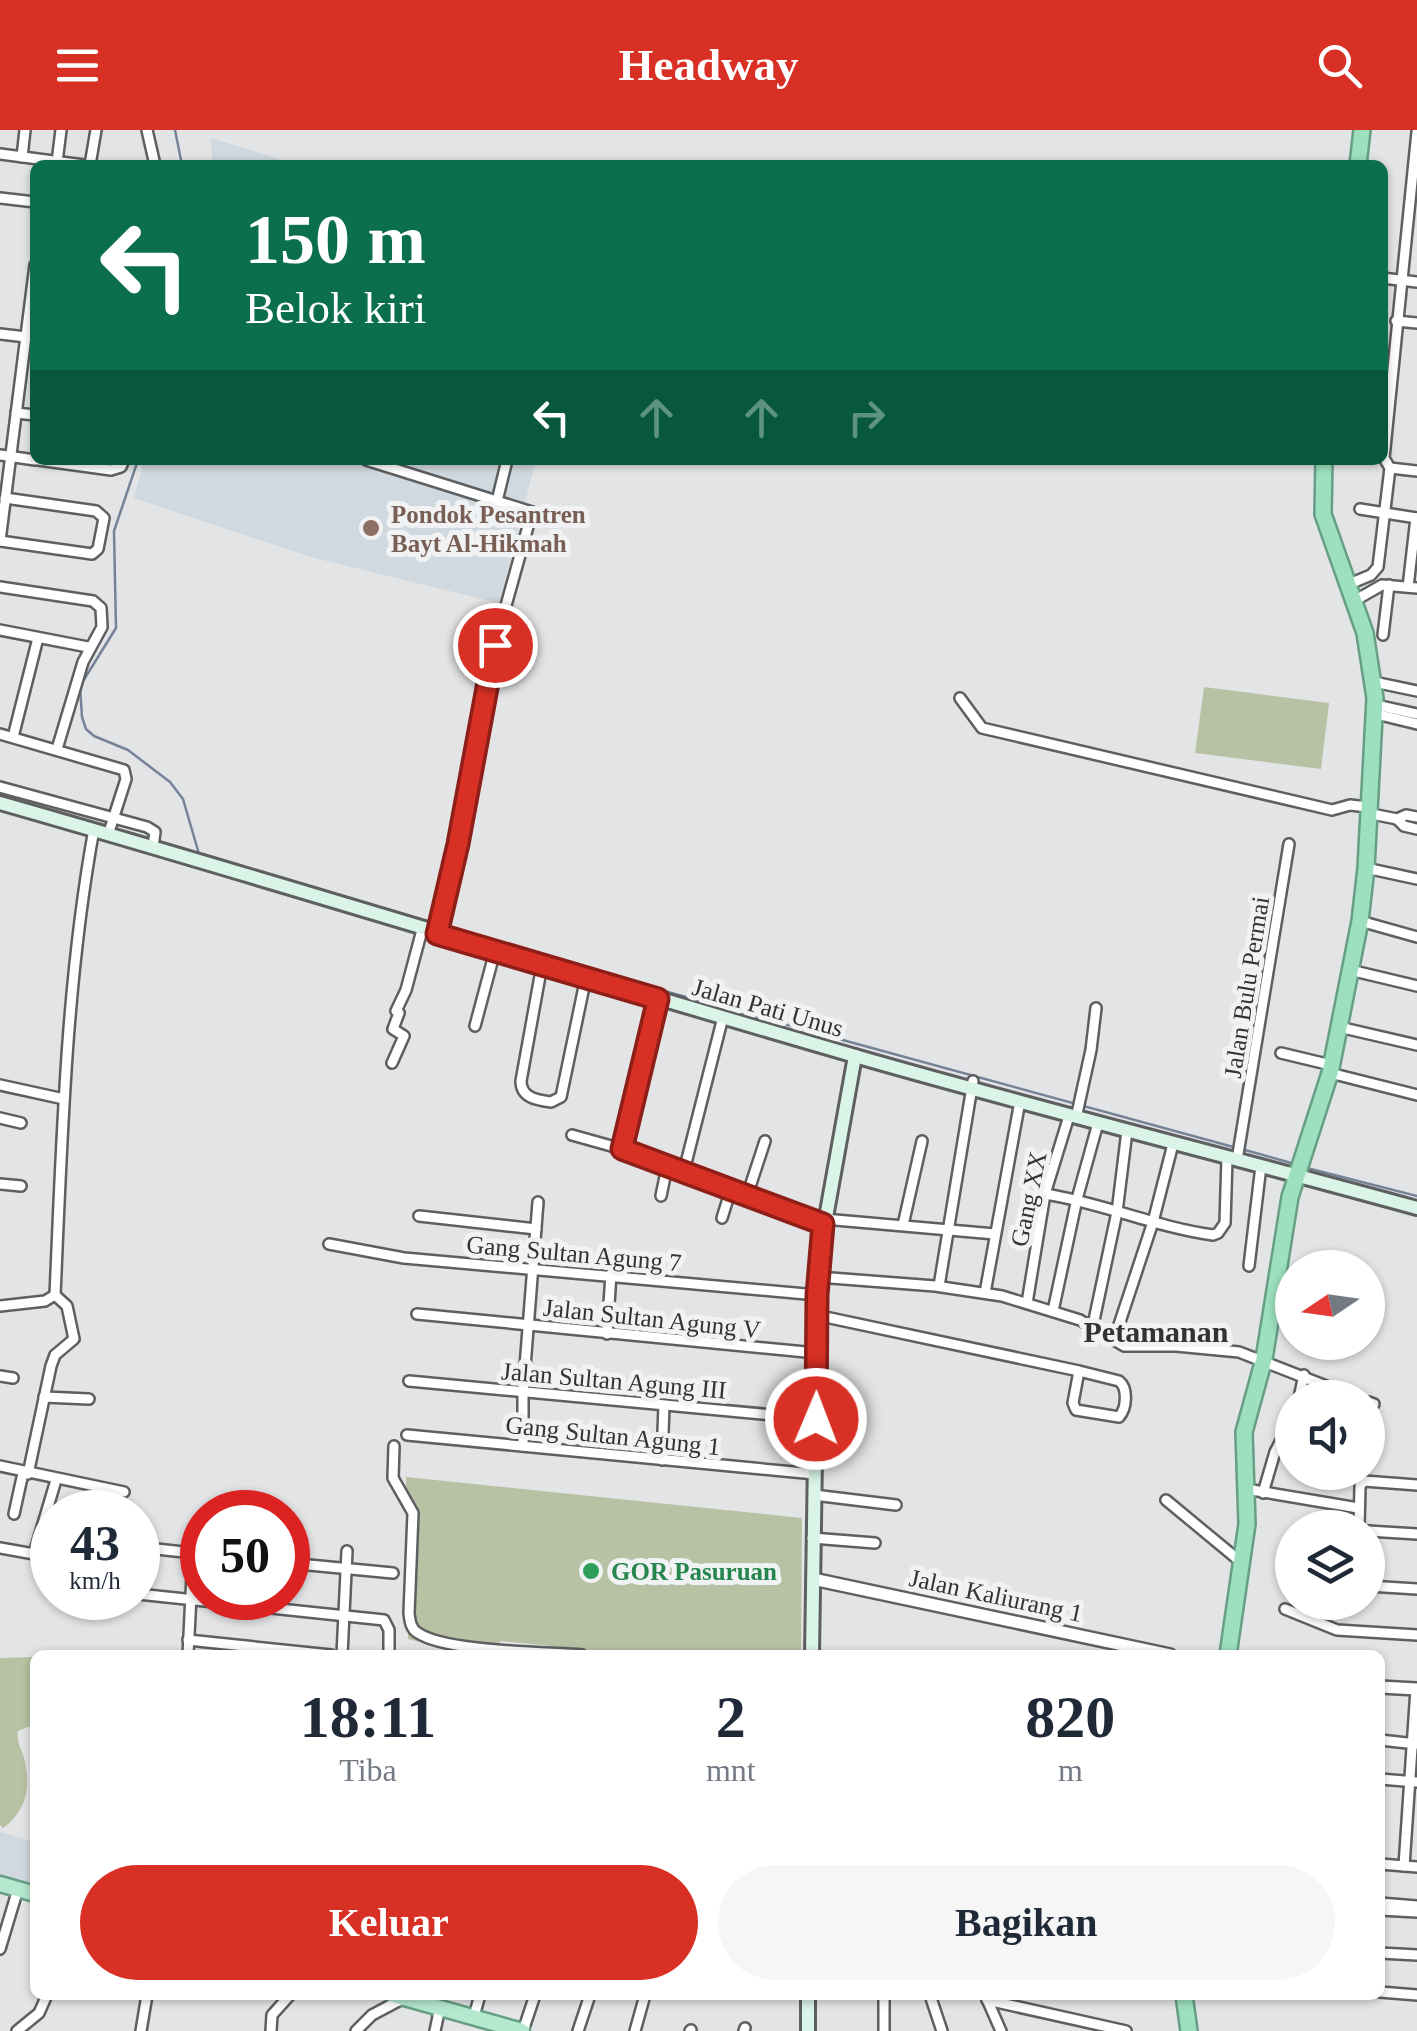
<!DOCTYPE html>
<html lang="id">
<head>
<meta charset="utf-8">
<style>
  :root { --surface:#fff; --page:#f6f6f7; --text:#1f2937; --muted:#747a83; --accent:#d93025 }
  body { margin:0; font-family:Georgia,serif; background:var(--page); color:var(--text); height:100vh; display:flex; flex-direction:column; font-size:38px; white-space:nowrap }
  * { box-sizing:border-box; margin:0 }
  p { font-size:32px; color:var(--muted) }
  .icon { flex:none; width:55px; height:55px; fill:none; stroke:currentColor; stroke-width:2; stroke-linecap:round; stroke-linejoin:round }
  .map { position:relative; flex:1; overflow:hidden }
  .drawer { position:absolute; left:30px; top:1520px; width:1355px; height:350px; display:flex; flex-direction:column; background:var(--surface); border-radius:15px; box-shadow:0 2px 8px #0004 }
  .drawer>* { flex:none }
  .hud { position:absolute; left:30px; top:30px; width:1358px; height:305px; border-radius:15px; box-shadow:0 2px 8px #0004; background:#0b6e4f; color:#fff; overflow:hidden }
  .needle { width:65px; rotate:257deg }
  .buttons { position:absolute; left:1275px; top:1120px; display:grid; gap:20px }
  .buttons a { display:grid; place-items:center; width:110px; height:110px; border-radius:50%; background:var(--surface); box-shadow:0 2px 8px #0004; font-size:50px }
  .speed { position:absolute; left:30px; top:1360px; display:flex; gap:20px; font-size:50px; font-weight:700; text-align:center }
  .speed>* { display:grid; place-content:center; width:130px; height:130px; border-radius:50%; background:var(--surface); box-shadow:0 2px 8px #0004; line-height:1 }
  .speed small { font-size:25px; font-weight:400 }
  .speed .limit { border:15px solid #d22; background:#fff; color:#111 }
  .pin { position:absolute; display:grid; place-items:center; width:85px; height:85px; color:#fff; margin:-42px; border:5px solid #fff; border-radius:50%; box-shadow:0 2px 10px #0007 }
  .me { position:absolute; width:110px; margin:-55px; rotate:1deg; stroke-linejoin:round; filter:drop-shadow(0 0 8px #0008) }
  .turn { display:flex; align-items:center; gap:35px; height:210px; padding:0 50px; font-size:45px }
  .turn .icon { width:130px; height:130px; stroke-width:2.5 }
  .turn b { display:block; font-size:70px; line-height:85px }
  .lanes { display:flex; align-items:center; height:95px; padding:0 50px; background:#0003; justify-content:center; gap:50px; direction:ltr }
  .lanes .off { opacity:.35 }
  .eta { display:flex; justify-content:space-evenly; align-items:center; height:170px; text-align:center }
  .eta b { font-size:60px; font-weight:700; line-height:70px }
  .primary-button { display:flex; gap:20px; margin-top:auto; padding:20px 50px }
  .primary-button a { flex:1; height:115px; border-radius:60px; background:var(--accent); color:#fff; font-size:40px; font-weight:700; line-height:115px; text-align:center }
  .primary-button a+a { background:var(--page); color:var(--text) }
  header { display:flex; justify-content:space-between; align-items:center; height:130px; padding:0 50px; background:var(--accent); color:#fff; font-size:45px; font-weight:700 }
  .map>svg:first-child { display:block }
</style>
</head>
<body>
<header><svg class="icon" aria-label="menu" viewBox="0 0 24 24"><path d="M4 6h16M4 12h16M4 18h16"/></svg>Headway<svg class="icon" aria-label="search" viewBox="0 0 24 24"><circle cx="10" cy="10" r="6"/><path d="M15 15l6 6"/></svg></header>
<div class="map">
<svg width="1417" height="1901" viewBox="0 0 1417 1901">
  <rect width="100%" height="100%" fill="#e3e4e6"/>
  <g fill="#d0d9df">
    <polygon points="211,8 299,35 212,35"/>
    <polygon points="144,330 536,330 499,473 314,428 134,368"/>
    <polygon points="0,1702 35,1712 35,1765 0,1755"/>
  </g>
  <g fill="#b8c1a3">
    <polygon points="1204,557 1329,573 1321,639 1195,623"/>
    <polygon points="406,1347 802,1388 801,1525 642,1525 500,1511 497,1522 447,1519 408,1509"/>
    <path d="M35 1527V1594L18 1601C16 1615 23 1620 25 1632 31 1660 25 1682 3 1698L0 1695V1528Z"/>
  </g>
  <g fill="none" stroke-linecap="round" stroke-linejoin="round">
    <g stroke="#758398" stroke-width="2.5">
      <polyline points="175,0 182,35"/>
      <polyline points="138,330 114,401 116,498 80,556 82,587 86,599 94,606 128,620 170,652 183,669 199,724 675,864 1237,1018"/>
      <polyline points="1245,1020 1295,1034"/>
      <polyline points="1307,1038 1417,1066"/>
    </g>
    <defs>
      <g id="minor">
        <polyline points="147,0 155,35"/>
        <polyline points="1417,2 1384,328 1390,338 1417,341"/>
        <polyline points="0,24 84,35"/>
        <polyline points="22,27 25,0"/>
        <polyline points="57,32 61,0"/>
        <polyline points="90,35 96,0"/>
        <polyline points="0,68 35,72"/>
        <polyline points="1382,148 1417,152"/>
        <polyline points="1396,191 1417,193"/>
        <polyline points="0,204 26,207"/>
        <polyline points="16,283 35,285"/>
        <polyline points="0,325 35,330"/>
        <polyline points="38,330 111,340 121,337 124,330"/>
        <polyline points="366,330 532,382 495,515 459,715 437,804"/>
        <polyline points="497,371 507,330"/>
        <polyline points="1360,379 1417,388"/>
        <polyline points="0,411 35,135"/>
        <polyline points="0,411 92,424 98,419 104,388 96,381 5,368"/>
        <polyline points="1347,455 1371,445 1378,437 1390,338"/>
        <polyline points="0,457 93,471 101,478 102,497 83,532 57,619"/>
        <polyline points="1408,457 1416,388"/>
        <polyline points="1354,471 1382,455 1417,458"/>
        <polyline points="0,500 88,517"/>
        <polyline points="1383,505 1389,455"/>
        <polyline points="1374,552 1417,561"/>
        <polyline points="960,568 982,598 1332,680 1350,675 1368,677"/>
        <polyline points="1376,575 1417,584"/>
        <polyline points="1376,584 1417,594"/>
        <polyline points="0,604 124,640 126,649 109,702"/>
        <polyline points="13,607 38,508"/>
        <polyline points="0,657 147,697 155,702 153,716"/>
        <polyline points="1367,683 1397,689"/>
        <polyline points="1417,687 1406,685 1397,689 1404,696 1417,699"/>
        <polyline points="1366,738 1417,749"/>
        <polyline points="1360,791 1417,807"/>
        <path d="M542 835 521 951C521 968 537 970 551 972L561 967 586 847"/>
        <polyline points="1350,840 1417,856"/>
        <polyline points="658,869 622,1019 684,1041"/>
        <polyline points="723,887 684,1041 823,1094"/>
        <polyline points="475,896 495,821"/>
        <polyline points="1339,897 1417,915"/>
        <polyline points="1281,923 1331,935"/>
        <polyline points="392,933 404,906 393,899 399,883 396,881 406,860 422,800"/>
        <polyline points="1330,943 1417,965"/>
        <polyline points="0,955 64,969"/>
        <polyline points="0,988 21,993"/>
        <polyline points="1076,988 1091,920 1096,878"/>
        <polyline points="572,1005 622,1019"/>
        <polyline points="1237,1030 1289,714"/>
        <polyline points="0,1054 21,1056"/>
        <path d="M1045 1064C1103 1073 1155 1097 1213 1105L1218 1103 1225 1093 1227 1028"/>
        <polyline points="661,1066 667,1037"/>
        <polyline points="747,1066 765,1011"/>
        <polyline points="419,1086 536,1099"/>
        <polyline points="722,1088 731,1059"/>
        <polyline points="824,1089 995,1104"/>
        <polyline points="903,1095 922,1011"/>
        <polyline points="329,1114 404,1128 817,1165"/>
        <polyline points="1249,1136 1261,1036"/>
        <polyline points="818,1147 935,1156 1002,1166 1080,1190 1124,1216 1176,1216 1239,1222 1357,1268"/>
        <polyline points="939,1156 973,951"/>
        <polyline points="985,1163 1020,971"/>
        <path d="M55 1165C62 1009 66 852 94 699"/>
        <polyline points="1027,1173 1045,1064 1069,986"/>
        <polyline points="0,1176 45,1171 55,1165"/>
        <polyline points="1053,1181 1077,1069 1098,993"/>
        <polyline points="417,1184 816,1223"/>
        <path d="M816 1185 1079 1241 1119 1251C1128 1258 1127 1278 1119 1287L1076 1280 1073 1273 1079 1241"/>
        <polyline points="1093,1195 1117,1082 1127,1001"/>
        <polyline points="607,1204 611,1144"/>
        <polyline points="1114,1210 1153,1092 1173,1014"/>
        <polyline points="0,1246 13,1248"/>
        <polyline points="409,1251 816,1289"/>
        <polyline points="44,1267 89,1269"/>
        <polyline points="1299,1268 1304,1245"/>
        <polyline points="1368,1272 1374,1274"/>
        <polyline points="407,1305 815,1344"/>
        <path d="M394 1316 393 1348 413 1383 409 1483C410 1492 411 1499 418 1503 447 1522 544 1522 582 1525"/>
        <polyline points="523,1316 523,1262 538,1072"/>
        <polyline points="662,1330 664,1275"/>
        <polyline points="0,1336 124,1362"/>
        <polyline points="28,1344 51,1236 55,1225 74,1209 67,1176 55,1165"/>
        <polyline points="1246,1359 1358,1378"/>
        <polyline points="1263,1363 1275,1322 1292,1289"/>
        <polyline points="814,1365 896,1375"/>
        <polyline points="1166,1370 1241,1432"/>
        <polyline points="14,1384 23,1343"/>
        <polyline points="1359,1398 1360,1356 1364,1351 1417,1355"/>
        <polyline points="1368,1401 1417,1404"/>
        <polyline points="812,1408 875,1413"/>
        <polyline points="138,1417 202,1424"/>
        <polyline points="0,1418 34,1424 56,1350"/>
        <polyline points="288,1433 393,1443"/>
        <polyline points="1368,1456 1417,1459"/>
        <polyline points="138,1464 384,1490 389,1500 389,1525"/>
        <polyline points="1285,1479 1337,1500 1417,1505"/>
        <polyline points="188,1510 331,1525"/>
        <polyline points="188,1525 194,1405"/>
        <polyline points="342,1525 347,1421"/>
        <polyline points="1380,1610 1417,1614"/>
        <polyline points="1380,1649 1417,1652"/>
        <polyline points="1380,1734 1417,1737"/>
        <polyline points="1404,1736 1416,1559"/>
        <polyline points="1380,1773 1417,1776"/>
        <polyline points="1380,1780 1417,1782"/>
        <polyline points="0,1819 18,1759"/>
        <polyline points="1380,1823 1417,1825"/>
        <polyline points="1380,1862 1417,1865"/>
        <polyline points="884,1865 884,1901"/>
        <polyline points="930,1865 942,1901"/>
        <polyline points="986,1867 1001,1901"/>
        <polyline points="987,1870 1126,1901"/>
        <polyline points="474,1886 480,1865"/>
        <polyline points="17,1901 39,1883 47,1865"/>
        <polyline points="141,1901 147,1865"/>
        <polyline points="271,1901 272,1885 290,1865"/>
        <polyline points="356,1901 372,1885 404,1868"/>
        <polyline points="435,1901 440,1877"/>
        <polyline points="523,1901 535,1865"/>
        <polyline points="578,1901 590,1865"/>
        <polyline points="635,1901 645,1865"/>
        <polyline points="690,1901 691,1900"/>
        <polyline points="744,1901 745,1898"/>
      </g>
      <g id="tertiary">
        <polyline points="813,1449 1170,1525"/>
        <polyline points="1380,1557 1417,1559"/>
      </g>
      <g id="secondary">
        <path d="M0 673C288 755 574 845 862 928 1047 981 1232 1027 1417 1078"/>
        <polyline points="812,1525 818,1132 855,926"/>
        <polyline points="808,1901 808,1865"/>
      </g>
      <g id="primary">
        <polyline points="0,1754 35,1764"/>
        <polyline points="394,1865 522,1901"/>
      </g>
      <g id="trunk">
        <polyline points="1358,35 1362,0"/>
        <polyline points="1228,1525 1247,1394 1244,1302 1264,1229 1290,1067 1330,943 1360,791 1366,738 1375,568 1365,503 1323,384 1324,330"/>
        <polyline points="1184,1865 1189,1901"/>
      </g>
    </defs>
    <use href="#minor" stroke="#5d5f60" stroke-width="14"/>
    <use href="#tertiary" stroke="#5d5f60" stroke-width="16"/>
    <use href="#secondary" stroke="#5d5f60" stroke-width="18"/>
    <use href="#primary" stroke="#679f84" stroke-width="19"/>
    <use href="#trunk" stroke="#679f84" stroke-width="20"/>
    <use href="#minor" stroke="#fff" stroke-width="9"/>
    <use href="#tertiary" stroke="#fff" stroke-width="11"/>
    <use href="#secondary" stroke="#daf4e7" stroke-width="12"/>
    <use href="#primary" stroke="#b5e8cf" stroke-width="14"/>
    <use href="#trunk" stroke="#9ce0bf" stroke-width="15"/>
  </g>
  <g fill="none" stroke-linecap="round" stroke-linejoin="round">
    <defs>
      <polyline id="route" points="495,515 458,714 437,804 658,869 622,1019 823,1094 817,1165 816,1289"/>
    </defs>
    <use href="#route" stroke="#8d1f18" stroke-width="25"/>
    <use href="#route" stroke="#d93025" stroke-width="18"/>
  </g>
  <circle fill="#8d6e63" stroke="#f0f2f3" stroke-width="4" cx="371" cy="398" r="10"/>
  <circle fill="#2e9e5b" stroke="#f0f2f3" stroke-width="4" cx="591" cy="1441" r="10"/>
  <g text-anchor="middle" stroke-width="10" stroke-linejoin="round" paint-order="stroke">
    <g font-size="25" font-weight="bold" fill="#785e54" stroke="#f0f2f3" text-anchor="start">
      <text x="391" y="393">Pondok Pesantren<tspan x="391" dy="29">Bayt Al-Hikmah</tspan></text>
    </g>
    <g font-size="25" fill="#323334" stroke="#f0f2f3">
      <text transform="translate(1246 857) rotate(-81)" y="9">Jalan Bulu Permai</text>
      <text transform="translate(768 877) rotate(16)" y="9">Jalan Pati Unus</text>
      <text transform="translate(1028 1069) rotate(-78)" y="9">Gang XX</text>
      <text transform="translate(574 1123) rotate(5)" y="9">Gang Sultan Agung 7</text>
      <text transform="translate(652 1188) rotate(6)" y="9">Jalan Sultan Agung V</text>
      <text transform="translate(614 1250) rotate(5)" y="9">Jalan Sultan Agung III</text>
      <text transform="translate(613 1305) rotate(6)" y="9">Gang Sultan Agung 1</text>
      <text transform="translate(996 1465) rotate(12)" y="9">Jalan Kaliurang 1</text>
    </g>
    <g font-size="25" font-weight="bold" fill="#27864d" stroke="#f0f2f3" text-anchor="start">
      <text x="611" y="1450">GOR Pasuruan</text>
    </g>
    <g font-size="30" font-weight="bold" fill="#323334" stroke="#f0f2f3">
      <text x="1156" y="1212">Petamanan</text>
    </g>
  </g>
</svg>
<div class="buttons">
<a><svg class="needle" viewBox="-14 -14 28 28"><path d="M0-13l5 13h-10z" fill="#e53935"/><path d="M0 13l5-13h-10z" fill="#747a83"/></svg></a>
<a><svg class="icon" aria-label="sound" viewBox="0 0 24 24"><path d="M4 9h4l5-4v14l-5-4H4zM17 9q2 3 0 6"/></svg></a>
<a><svg class="icon" aria-label="layers" viewBox="0 0 24 24"><path d="M12 4l9 5-9 5-9-5zM3 14l9 5 9-5"/></svg></a>
</div>
<div class="speed"><div>43<small>km/h</small></div><div class="limit">50</div></div>
<div class="pin" style="left:495px;top:515px;background:#d93025"><svg class="icon" aria-label="arrive" viewBox="0 0 24 24"><path d="M6 21V4h12l-3 4 3 4H6"/></svg></div>
<svg class="me" style="left:816px;top:1289px" viewBox="-20 -20 40 40"><circle r="17" fill="#d93025" stroke="#fff" stroke-width="3"/><path d="M0-11L8 9 0 5-8 9z" fill="#fff"/></svg>
<div class="hud">
<div class="turn"><svg class="icon" aria-label="left" viewBox="0 0 24 24"><path d="M17 20v-9H6M10 6l-5 5 5 5"/></svg><div><b>150 m</b>Belok kiri</div></div>
<div class="lanes"><svg class="icon" aria-label="left" viewBox="0 0 24 24"><path d="M17 20v-9H6M10 6l-5 5 5 5"/></svg><svg class="icon off" aria-label="ahead" viewBox="0 0 24 24"><path d="M12 20V5M6 11l6-6 6 6"/></svg><svg class="icon off" aria-label="ahead" viewBox="0 0 24 24"><path d="M12 20V5M6 11l6-6 6 6"/></svg><svg class="icon off" aria-label="right" viewBox="0 0 24 24"><path d="M7 20v-9h11M14 6l5 5-5 5"/></svg></div>
</div>
<section class="drawer">
<div class="eta">
<div><b>18:11</b><p>Tiba</p></div>
<div><b>2</b><p>mnt</p></div>
<div><b>820</b><p>m</p></div>
</div>
<div class="primary-button"><a>Keluar</a><a>Bagikan</a></div>
</section>
</div>
</body>
</html>
